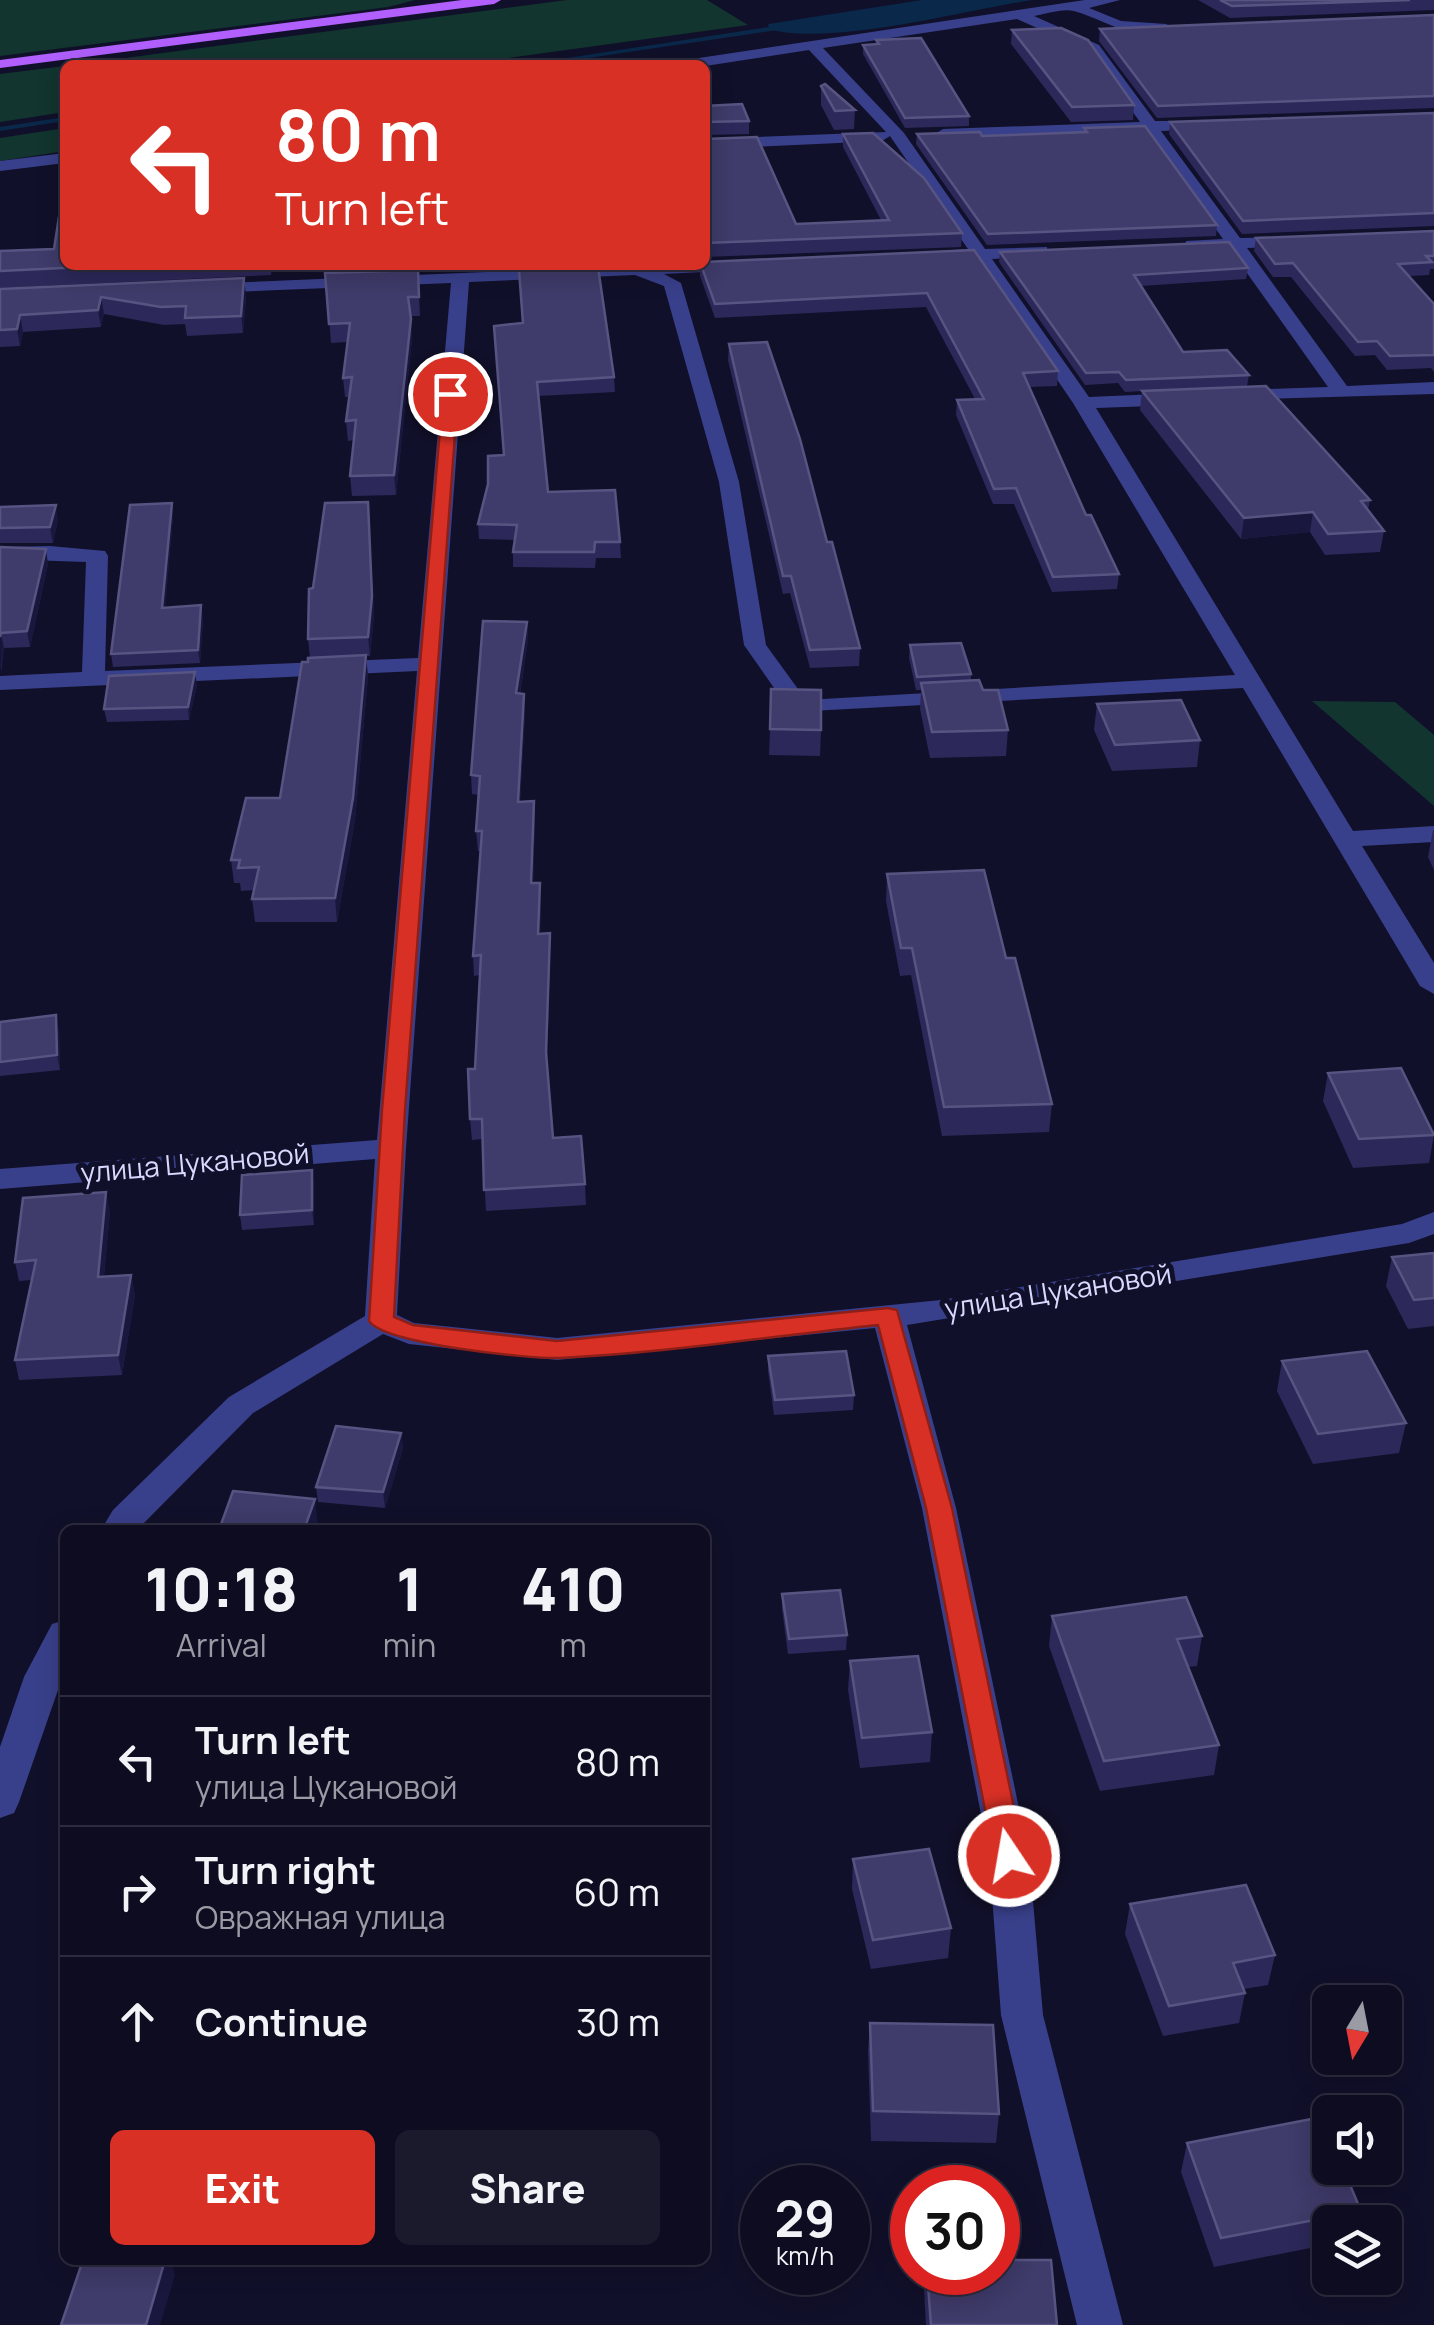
<!DOCTYPE html>
<html lang="en">
<head>
<meta charset="utf-8">
<style>
  :root { --surface:#0d0c20; --page:#1b1a2d; --text:#f1f3f6; --muted:#9a9ba5; --line:#2d2c3e; --accent:#d93025 }
  body { margin:0; font-family:Manrope,sans-serif; background:var(--page); color:var(--text); height:100vh; display:flex; flex-direction:column; font-size:38px; white-space:nowrap }
  * { box-sizing:border-box; margin:0 }
  p { font-size:32px; color:var(--muted) }
  .icon { flex:none; width:55px; height:55px; fill:none; stroke:currentColor; stroke-width:2; stroke-linecap:round; stroke-linejoin:round }
  .map { position:relative; flex:1; overflow:hidden }
  .drawer { position:absolute; left:60px; top:1525px; width:650px; height:740px; display:flex; flex-direction:column; background:var(--surface); border-radius:15px; box-shadow:0 5px 25px #0003,0 0 0 2px var(--line) }
  .drawer>* { flex:none }
  .hud { position:absolute; left:60px; top:60px; width:650px; height:210px; border-radius:15px; box-shadow:0 5px 25px #0003,0 0 0 2px var(--line); background:#d93025; color:#fff; overflow:hidden }
  .needle { width:65px; rotate:190deg }
  .buttons { position:absolute; left:1312px; top:1985px; display:grid; gap:20px }
  .buttons a { display:grid; place-items:center; width:90px; height:90px; border-radius:15px; background:var(--surface); box-shadow:0 5px 25px #0003,0 0 0 2px var(--line); font-size:50px }
  .speed { position:absolute; left:740px; top:2165px; display:flex; gap:20px; font-size:50px; font-weight:700; text-align:center }
  .speed>* { display:grid; place-content:center; width:130px; height:130px; border-radius:50%; background:var(--surface); box-shadow:0 5px 25px #0003,0 0 0 2px var(--line); line-height:1 }
  .speed small { font-size:25px; font-weight:400 }
  .speed .limit { border:15px solid #d22; background:#fff; color:#111 }
  .pin { position:absolute; display:grid; place-items:center; width:85px; height:85px; color:#fff; margin:-42px; border:5px solid #fff; border-radius:50%; box-shadow:0 2px 10px #0007 }
  .me { position:absolute; width:110px; margin:-55px; rotate:348deg; stroke-linejoin:round; filter:drop-shadow(0 0 8px #0008) }
  .turn { display:flex; align-items:center; gap:35px; height:210px; padding:0 50px; font-size:45px }
  .turn .icon { width:130px; height:130px; stroke-width:2.5 }
  .turn b { display:block; font-size:70px; line-height:85px }
  .eta { display:flex; justify-content:space-evenly; align-items:center; height:170px; text-align:center }
  .eta b { font-size:60px; font-weight:800; line-height:70px }
  .button { display:flex; gap:20px; margin-top:auto; padding:20px 50px }
  .button a { flex:1; height:115px; border-radius:15px; background:var(--accent); color:#fff; font-size:40px; font-weight:800; line-height:115px; text-align:center }
  .button a+a { background:var(--page); color:var(--text) }
  ul { padding:0; list-style:none }
  li { display:flex; align-items:center; gap:30px; height:130px; padding:0 50px; border-top:2px solid var(--line) }
  li div { flex:1 }
  li b { display:block; font-size:38px }
  li em { font-style:normal }
  .map>svg:first-child { display:block }
</style>
</head>
<body>
<div class="map">
<svg width="1434" height="2325" viewBox="0 0 1434 2325">
  <rect width="100%" height="100%" fill="#11102a"/>
  <g fill="#12352f">
    <polygon points="0,0 415,0 388,7 0,56"/>
    <polygon points="567,0 707,0 748,25 457,65 72,65"/>
    <polygon points="65,66 65,112 0,122 0,74"/>
    <polygon points="65,128 65,151 0,161 0,138"/>
    <polygon points="1312,701 1395,702 1434,735 1434,806"/>
  </g>
  <path fill="#09284a" d="M922 0H1032C966 10 829 47 769 29L768 24Z"/>
  <g fill="none" stroke-linecap="round" stroke-linejoin="round">
    <g fill="#09284a" fill-rule="evenodd">
      <polygon points="788,24 791,28 541,65 522,65"/>
      <polygon points="65,117 65,121 0,131 0,127"/>
    </g>
    <g fill="#39408b" fill-rule="evenodd">
      <path d="M1085 0H1120L1089 8 1121 21 1166 24 1173 28C1142 48 1102 18 1074 11 1063 8 1045 14 1034 16L1099 45 1155 121H1218L1220 124 1212 129 1161 131 1240 238 1302 237 1305 241 1296 246 1247 248 1347 386 1434 382V394L1230 400 1227 396 1237 390 1328 387 1230 249H1186V241L1223 239 1146 131 943 139 935 134 943 129 1140 122 1089 51 1017 19 823 48 904 133 985 249 1047 247V255L1041 256 992 259 1089 397 1181 393 1191 399 1181 405 1096 408 1353 831 1434 826V842L1362 846 1434 963V994L1420 986 1243 688 791 712 744 645 719 482 664 286 635 275 469 282 406 1148 397 1315 414 1323 557 1338 941 1300 1402 1224 1434 1212V1234L1409 1243 907 1325 956 1508 1029 1856 1043 2015 1123 2325H1077L1001 2015 989 1856 922 1508 875 1328 557 1360 409 1344 383 1334 253 1413 137 1530H101L113 1510 229 1397 365 1316 375 1159 0 1189V1169L377 1140 417 671 0 690V676L82 672 86 562 0 559V547L50 546 105 551 108 556 105 671 418 658 451 283 208 293 202 292V284L747 261V269L741 270 664 274 681 283 739 482 766 645 806 700 1235 675 1073 403 975 259 937 261 928 256 937 251 968 249 892 139 890 136 882 141 705 149V139L886 132 809 50 705 66 672 65 679 61Z"/>
      <polygon points="65,153 65,163 0,171 0,161"/>
      <polygon points="65,1620 65,1670 19,1802 14,1813 0,1818 0,1747 24,1677 52,1624"/>
    </g>
    <polygon fill="#b160ff" fill-rule="evenodd" points="462,0 501,0 494,4 0,68 0,60"/>
  </g>
  <g fill="#2c2859">
    <polygon points="1198,0 1434,0 1434,10 1230,18"/>
    <polygon points="1434,15 1434,108 1157,118 1099,41 1100,29"/>
    <polygon points="1012,30 1134,105 1133,120 1071,122 1011,44"/>
    <polygon points="876,40 969,116 969,126 905,128 863,54 863,45 876,44"/>
    <polygon points="821,86 855,110 854,129 834,130 821,105"/>
    <polygon points="705,106 749,121 749,134 705,135"/>
    <polygon points="1434,113 1434,226 1242,234 1169,134 1170,122"/>
    <polygon points="1084,128 1217,225 1216,236 987,245 916,144 917,134 982,136 1084,132"/>
    <polygon points="843,134 962,233 961,247 705,257 705,139 796,224 881,220 843,147"/>
    <polygon points="1434,231 1434,269 1430,269 1429,275 1409,276 1434,304 1434,372 1431,368 1387,370 1375,355 1355,356 1291,277 1273,277 1254,251 1256,238"/>
    <polygon points="974,250 1058,371 1057,386 1029,387 1086,515 1119,574 1117,589 1052,592 1014,504 993,504 956,415 957,400 975,399 926,307 715,318 700,276 700,265"/>
    <polygon points="0,251 65,265 272,265 271,275 0,288"/>
    <polygon points="1000,252 1248,268 1246,279 1141,286 1183,352 1249,375 1247,386 1370,500 1368,510 1384,531 1380,552 1325,555 1310,532 1241,539 1140,410 1142,391 1125,392 1118,383 1085,385 999,262"/>
    <polygon points="325,265 532,265 418,270 420,316 410,316 412,338 396,495 352,496 350,476 354,440 348,441 346,421 350,397 345,397 343,378 347,342 331,343"/>
    <polygon points="0,289 246,295 243,333 187,336 185,324 164,325 104,314 101,327 23,332 20,346 0,347"/>
    <polygon points="523,323 614,377 615,392 538,396 548,492 620,542 621,558 596,558 595,568 513,567 513,552 515,540 479,539 478,524 503,455"/>
    <polygon points="729,344 827,542 860,648 859,666 810,668 790,593 783,594 728,360"/>
    <polygon points="0,507 58,520 53,543 0,543"/>
    <polygon points="173,516 165,607 203,618 200,663 113,667 111,654"/>
    <polygon points="369,520 374,615 370,656 366,656 368,677 355,820 337,922 255,922 252,899 254,890 241,891 240,883 234,883 231,860 280,798 310,658 308,639 313,588"/>
    <polygon points="0,547 48,564 30,647 4,648 1,672"/>
    <polygon points="527,622 528,640 520,694 525,712 520,802 534,801 535,821 533,883 541,902 540,934 550,933 550,953 547,1067 553,1138 585,1184 586,1205 486,1211 482,1139 472,1140 470,1119 475,1069 480,975 474,976 473,956 481,851 478,851 476,831 479,795 472,794 471,775"/>
    <polygon points="910,645 971,674 971,681 983,690 1008,730 1006,756 930,758 920,709 921,690 916,690 909,658"/>
    <polygon points="197,685 189,720 107,722 104,709"/>
    <polygon points="1097,704 1200,740 1197,767 1112,771 1094,730"/>
    <polygon points="770,729 821,730 820,756 769,755"/>
    <polygon points="1433,830 1434,830 1434,870 1428,857"/>
    <polygon points="887,874 1006,958 1052,1104 1049,1132 942,1136 911,975 900,976 886,901"/>
    <polygon points="0,1022 59,1030 60,1070 0,1076"/>
    <polygon points="1328,1073 1434,1135 1429,1163 1353,1168 1323,1101"/>
    <polygon points="312,1170 314,1185 314,1225 242,1230 240,1215"/>
    <polygon points="110,1211 104,1276 131,1275 135,1295 122,1375 19,1380 15,1360 32,1280 19,1281 15,1262"/>
    <polygon points="1434,1253 1434,1326 1408,1329 1386,1286 1392,1257"/>
    <polygon points="768,1356 854,1395 853,1410 774,1415 768,1371"/>
    <polygon points="1282,1361 1406,1423 1399,1453 1313,1464 1277,1391"/>
    <polygon points="401,1433 403,1448 385,1508 318,1502 316,1487"/>
    <polygon points="782,1594 847,1635 846,1650 788,1654 782,1609"/>
    <polygon points="1052,1616 1202,1636 1197,1666 1188,1667 1219,1745 1214,1775 1100,1791 1049,1646"/>
    <polygon points="850,1661 932,1732 930,1762 860,1768 848,1690"/>
    <polygon points="853,1859 951,1928 948,1958 871,1969 852,1889"/>
    <polygon points="1130,1904 1275,1955 1268,1985 1244,1989 1245,1993 1239,2023 1163,2036 1125,1934"/>
    <polygon points="870,2023 999,2114 996,2143 871,2141 868,2052"/>
    <polygon points="1187,2143 1361,2211 1358,2222 1330,2222 1330,2244 1214,2267 1181,2172"/>
    <polygon points="925,2272 998,2272 1057,2325 926,2325 924,2288"/>
  </g>
  <g fill="#19173e">
    <polygon points="244,278 246,295 243,333 241,316"/>
    <polygon points="101,297 104,314 101,327 98,310"/>
    <polygon points="20,315 23,332 20,346 17,329"/>
    <polygon points="411,319 412,338 396,495 394,475"/>
    <polygon points="172,503 173,516 164,620 162,608"/>
    <polygon points="56,505 58,520 53,543 50,527"/>
    <polygon points="1313,512 1310,532 1241,539 1244,518"/>
    <polygon points="369,520 374,615 370,656 368,637"/>
    <polygon points="46,549 48,564 30,647 27,631"/>
    <polygon points="201,605 203,618 200,663 198,650"/>
    <polygon points="527,622 528,640 517,712 516,693"/>
    <polygon points="1,633 4,648 0,673"/>
    <polygon points="366,655 368,677 355,820 337,922 335,898"/>
    <polygon points="195,672 197,685 189,720 188,707"/>
    <polygon points="524,694 525,712 519,821 518,802"/>
    <polygon points="534,801 535,821 532,902 531,883"/>
    <polygon points="540,883 541,902 539,954 538,934"/>
    <polygon points="550,933 550,953 547,1072 546,1052"/>
    <polygon points="56,1015 59,1030 60,1070 57,1055"/>
    <polygon points="312,1170 314,1185 314,1225 312,1210"/>
    <polygon points="106,1192 110,1211 102,1296 98,1277"/>
    <polygon points="131,1275 135,1295 122,1375 118,1355"/>
    <polygon points="401,1433 403,1448 385,1508 383,1492"/>
    <polygon points="315,1499 318,1525 317,1530 304,1530"/>
    <polygon points="165,2260 171,2260 175,2275 160,2325 146,2325"/>
  </g>
  <g fill="#3f3b6a" stroke="#575482" stroke-width="2.5">
    <polygon points="1220,0 1410,0 1232,6"/>
    <polygon points="1434,15 1434,96 1158,106 1100,29"/>
    <polygon points="1061,28 1088,40 1134,105 1072,107 1012,30"/>
    <polygon points="921,38 969,116 905,118 863,45 879,44 876,40"/>
    <polygon points="825,84 855,110 835,111 821,86"/>
    <polygon points="742,104 749,121 705,122 705,106"/>
    <polygon points="1434,113 1434,213 1243,221 1170,122"/>
    <polygon points="1145,126 1217,225 988,234 917,134 980,132 982,136 1087,132 1084,128"/>
    <polygon points="873,133 924,178 962,233 705,243 705,139 757,137 796,224 889,220 843,134"/>
    <polygon points="65,178 65,265 126,265 0,271 0,251 54,249"/>
    <polygon points="1434,231 1434,256 1426,256 1432,262 1398,264 1434,304 1434,355 1390,356 1377,341 1358,342 1293,263 1275,264 1256,238"/>
    <polygon points="1229,242 1248,268 1134,275 1183,352 1227,350 1249,375 1126,380 1119,372 1086,373 1000,252"/>
    <polygon points="974,250 1058,371 1023,373 1086,515 1091,515 1119,574 1053,577 1016,488 994,489 957,400 984,399 927,293 715,304 701,265 705,265 705,262"/>
    <polygon points="598,267 614,377 537,382 548,492 615,490 620,542 595,542 594,552 513,552 517,525 478,524 488,484 488,456 504,455 494,326 523,323 519,270"/>
    <polygon points="418,270 419,297 408,297 411,319 394,475 350,476 356,420 346,421 352,377 343,378 350,323 329,324 325,273"/>
    <polygon points="244,278 241,316 185,318 186,306 161,307 101,297 98,310 20,315 17,329 0,330 0,289"/>
    <polygon points="767,342 800,439 827,542 832,542 860,648 810,650 791,576 783,576 729,344"/>
    <polygon points="1266,386 1370,500 1361,501 1384,531 1328,534 1313,512 1244,518 1142,391"/>
    <polygon points="368,502 372,596 368,637 308,639 309,589 313,588 325,503"/>
    <polygon points="172,503 162,608 201,605 198,650 111,654 130,505"/>
    <polygon points="56,505 50,527 0,528 0,507"/>
    <polygon points="0,547 46,549 27,631 1,633 0,637"/>
    <polygon points="483,621 527,622 516,693 524,694 518,802 534,801 531,883 540,883 538,934 550,933 546,1052 553,1138 581,1136 585,1184 484,1190 482,1119 470,1119 468,1069 475,1069 481,955 473,956 482,831 476,831 480,776 471,775"/>
    <polygon points="961,643 971,674 917,677 910,645"/>
    <polygon points="366,655 353,798 335,898 252,899 259,867 238,868 240,860 231,860 246,798 280,798 302,662 308,662 308,658"/>
    <polygon points="195,672 188,707 104,709 109,676"/>
    <polygon points="979,680 983,690 998,690 1008,730 932,732 921,683"/>
    <polygon points="771,689 821,690 821,730 770,729"/>
    <polygon points="1181,700 1200,740 1115,745 1097,704"/>
    <polygon points="984,870 1006,958 1015,958 1052,1104 944,1107 912,948 901,948 887,874"/>
    <polygon points="56,1015 57,1055 0,1062 0,1022"/>
    <polygon points="1401,1068 1434,1135 1359,1139 1328,1073"/>
    <polygon points="312,1170 312,1210 240,1215 242,1175"/>
    <polygon points="106,1192 98,1277 131,1275 118,1355 15,1360 36,1260 15,1262 23,1198"/>
    <polygon points="1434,1253 1434,1298 1414,1300 1392,1257"/>
    <polygon points="846,1351 854,1395 775,1400 768,1356"/>
    <polygon points="1367,1351 1406,1423 1318,1434 1282,1361"/>
    <polygon points="336,1426 401,1433 383,1492 316,1487"/>
    <polygon points="233,1491 315,1499 304,1530 219,1530"/>
    <polygon points="840,1590 847,1635 789,1639 782,1594"/>
    <polygon points="1186,1597 1202,1636 1177,1639 1219,1745 1104,1761 1052,1616"/>
    <polygon points="918,1656 932,1732 862,1738 850,1661"/>
    <polygon points="929,1849 951,1928 873,1940 853,1859"/>
    <polygon points="1246,1885 1275,1955 1233,1963 1245,1993 1169,2006 1130,1904"/>
    <polygon points="870,2023 993,2025 999,2114 873,2111"/>
    <polygon points="1322,2117 1330,2136 1330,2168 1343,2168 1361,2211 1221,2238 1187,2143"/>
    <polygon points="83,2260 165,2260 146,2325 61,2325"/>
    <polygon points="998,2260 1051,2260 1057,2325 931,2325 927,2272 998,2272"/>
  </g>
  <path fill="#d93025" stroke="#8d1f18" stroke-width="2.5" d="M450 389 458 394 405 1110 394 1317 413 1325 557 1341 888 1308 897 1310 952 1508 1024 1856 1019 1865 1009 1868 998 1865 994 1856 926 1508 878 1325C773 1336 666 1353 560 1358 528 1359 385 1344 369 1321L382 1110 443 394Z"/>
  <g text-anchor="middle" stroke-width="10" stroke-linejoin="round" paint-order="stroke">
    <g font-size="28" fill="#d9d9ff" stroke="#11102a">
      <text transform="translate(195 1163) rotate(-5)" y="10">улица Цукановой</text>
      <text transform="translate(1058 1291) rotate(-9)" y="10">улица Цукановой</text>
    </g>
  </g>
</svg>
<div class="buttons">
<a><svg class="needle" viewBox="-14 -14 28 28"><path d="M0-13l5 13h-10z" fill="#e53935"/><path d="M0 13l5-13h-10z" fill="#9a9ba5"/></svg></a>
<a><svg class="icon" aria-label="sound" viewBox="0 0 24 24"><path d="M4 9h4l5-4v14l-5-4H4zM17 9q2 3 0 6"/></svg></a>
<a><svg class="icon" aria-label="layers" viewBox="0 0 24 24"><path d="M12 4l9 5-9 5-9-5zM3 14l9 5 9-5"/></svg></a>
</div>
<div class="speed"><div>29<small>km/h</small></div><div class="limit">30</div></div>
<div class="pin" style="left:450px;top:394px;background:#d93025"><svg class="icon" aria-label="arrive" viewBox="0 0 24 24"><path d="M6 21V4h12l-3 4 3 4H6"/></svg></div>
<svg class="me" style="left:1009px;top:1856px" viewBox="-20 -20 40 40"><circle r="17" fill="#d93025" stroke="#fff" stroke-width="3"/><path d="M0-11L8 9 0 5-8 9z" fill="#fff"/></svg>
<div class="hud">
<div class="turn"><svg class="icon" aria-label="left" viewBox="0 0 24 24"><path d="M17 20v-9H6M10 6l-5 5 5 5"/></svg><div><b>80 m</b>Turn left</div></div>
</div>
<section class="drawer">
<div class="eta">
<div><b>10:18</b><p>Arrival</p></div>
<div><b>1</b><p>min</p></div>
<div><b>410</b><p>m</p></div>
</div>
<ul>
<li><svg class="icon" aria-label="left" viewBox="0 0 24 24"><path d="M17 20v-9H6M10 6l-5 5 5 5"/></svg><div><b>Turn left</b><p>улица Цукановой</p></div><em>80 m</em></li>
<li><svg class="icon" aria-label="right" viewBox="0 0 24 24"><path d="M7 20v-9h11M14 6l5 5-5 5"/></svg><div><b>Turn right</b><p>Овражная улица</p></div><em>60 m</em></li>
<li><svg class="icon" aria-label="ahead" viewBox="0 0 24 24"><path d="M12 20V5M6 11l6-6 6 6"/></svg><div><b>Continue</b></div><em>30 m</em></li>
</ul>
<div class="button"><a>Exit</a><a>Share</a></div>
</section>
</div>
</body>
</html>
